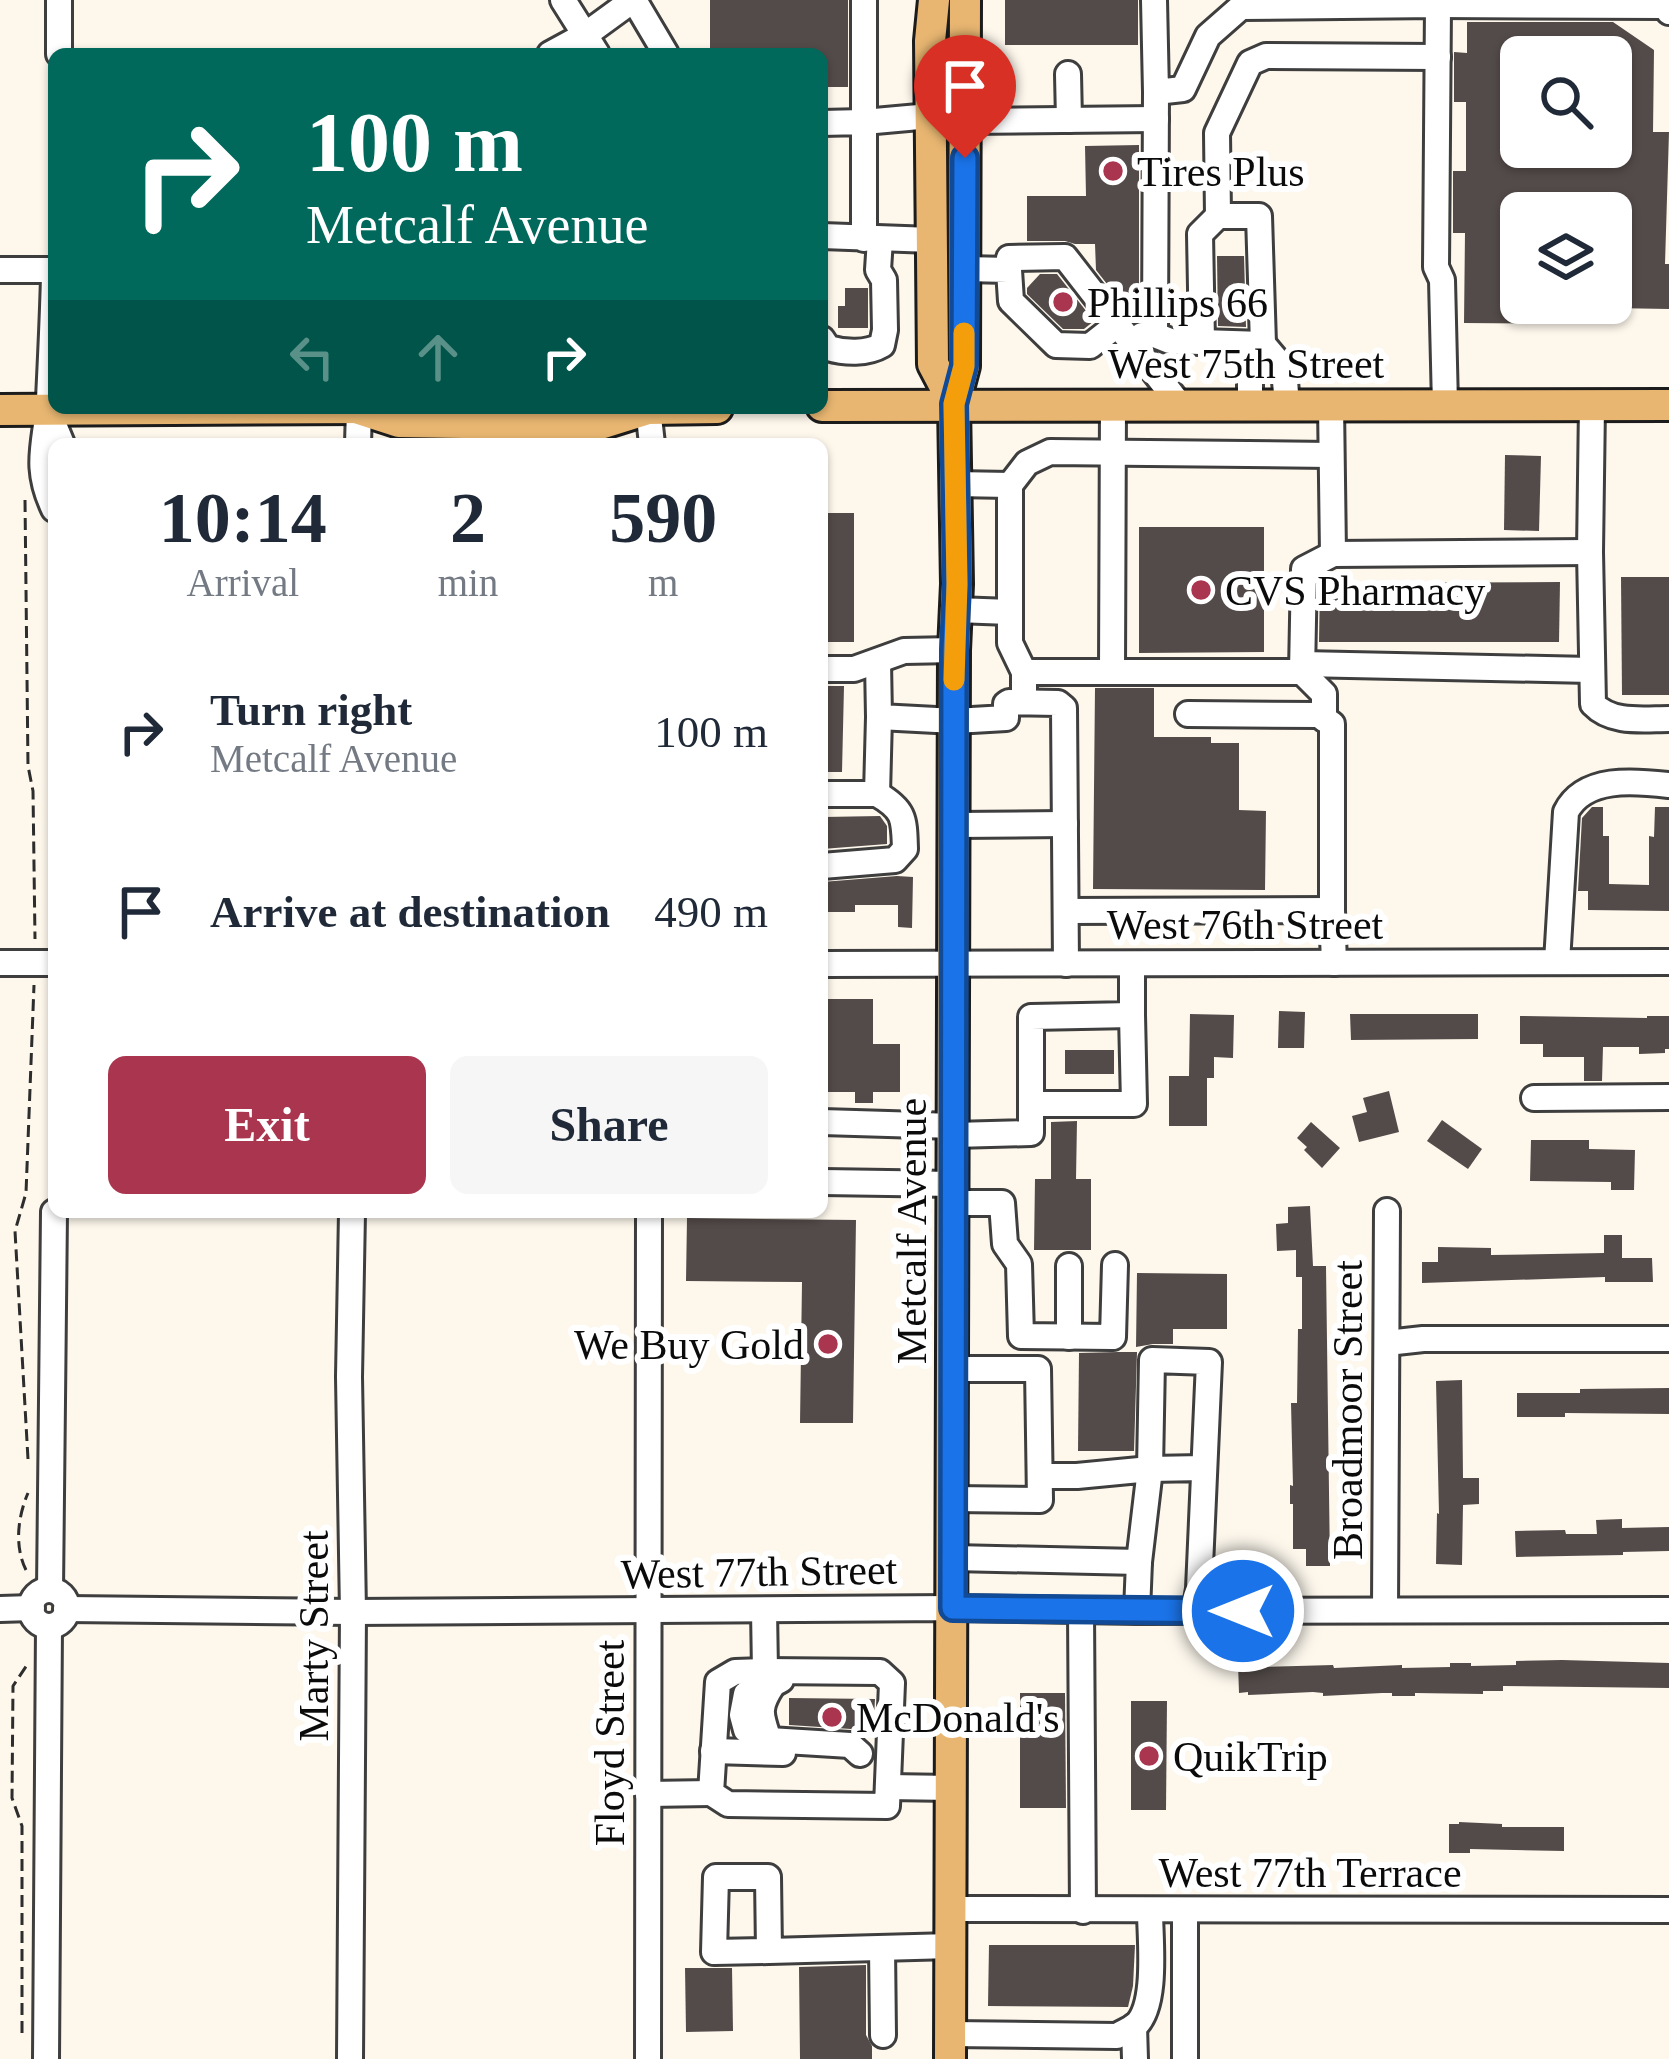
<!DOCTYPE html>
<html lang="en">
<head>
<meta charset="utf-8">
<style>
  :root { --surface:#fff; --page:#f6f6f7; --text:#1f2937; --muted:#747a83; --accent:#aa354f }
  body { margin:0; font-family:Georgia,serif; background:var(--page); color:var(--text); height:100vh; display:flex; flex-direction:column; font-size:45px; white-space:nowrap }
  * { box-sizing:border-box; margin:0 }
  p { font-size:39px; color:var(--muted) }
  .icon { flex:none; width:66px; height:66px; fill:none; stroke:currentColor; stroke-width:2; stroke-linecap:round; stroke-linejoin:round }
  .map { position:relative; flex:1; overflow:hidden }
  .drawer { position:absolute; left:48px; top:438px; width:780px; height:780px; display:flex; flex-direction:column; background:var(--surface); border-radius:18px; box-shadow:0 3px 9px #0004 }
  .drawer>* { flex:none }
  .guide { position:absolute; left:48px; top:48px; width:780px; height:366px; border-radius:18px; box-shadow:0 3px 9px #0004; background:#00695c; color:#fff; overflow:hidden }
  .fabs { position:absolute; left:1500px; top:36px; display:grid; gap:24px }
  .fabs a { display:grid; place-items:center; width:132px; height:132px; border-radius:18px; background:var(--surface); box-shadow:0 3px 9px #0004; font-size:60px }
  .pin { position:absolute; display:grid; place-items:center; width:102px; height:102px; color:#fff; margin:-123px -51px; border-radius:50% 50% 50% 0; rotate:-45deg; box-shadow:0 0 12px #0007 }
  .pin .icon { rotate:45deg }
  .me { position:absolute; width:132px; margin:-66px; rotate:270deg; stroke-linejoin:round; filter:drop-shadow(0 0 9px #0008) }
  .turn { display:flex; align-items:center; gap:42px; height:252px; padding:0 60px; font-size:54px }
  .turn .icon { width:156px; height:156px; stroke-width:2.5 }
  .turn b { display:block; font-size:84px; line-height:102px }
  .lanes { display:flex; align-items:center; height:114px; padding:0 60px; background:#0003; justify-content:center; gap:60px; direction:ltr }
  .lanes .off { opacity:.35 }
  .eta { display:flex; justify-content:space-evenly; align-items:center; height:204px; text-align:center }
  .eta b { font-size:72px; font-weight:800; line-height:84px }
  .action { display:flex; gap:24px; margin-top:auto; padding:24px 60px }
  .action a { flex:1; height:138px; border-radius:18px; background:var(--accent); color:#fff; font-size:48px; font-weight:800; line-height:138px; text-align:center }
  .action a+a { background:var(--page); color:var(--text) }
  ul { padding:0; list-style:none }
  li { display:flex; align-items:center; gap:36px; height:180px; padding:0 60px }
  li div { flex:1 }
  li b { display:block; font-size:45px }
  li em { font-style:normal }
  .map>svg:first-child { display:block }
</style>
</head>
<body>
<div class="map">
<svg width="1669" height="2059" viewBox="0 0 1669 2059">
  <rect width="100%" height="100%" fill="#fdf7ec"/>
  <g fill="#534b49" fill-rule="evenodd">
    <polygon points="710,0 848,0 848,87 822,87 822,54 710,54"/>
    <rect x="1005" y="0" width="133" height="45"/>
    <path d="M1467 22H1613L1654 50 1653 132H1669L1665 264H1669V309L1611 308V213H1521V303H1574L1573 324 1464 323 1465 233H1453V171H1466V102H1454V52L1467 53ZM1521 57H1611V147H1521Z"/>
    <polygon points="1139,145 1139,296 1118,298 1096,270 1095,244 1075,244 1065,241 1027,241 1027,196 1086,196 1085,146"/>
    <polygon points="1217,256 1244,256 1246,327 1218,326"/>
    <polygon points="1040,274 1057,274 1094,321 1084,329 1063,329 1027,294 1027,288"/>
    <polygon points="845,288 868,288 868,328 838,328 838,306 845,306"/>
    <polygon points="1505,455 1541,456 1539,531 1504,530"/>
    <rect x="822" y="513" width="32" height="129"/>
    <polygon points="1139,527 1264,527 1264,652 1139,653"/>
    <polygon points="1621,577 1669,577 1669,695 1622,695"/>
    <polygon points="1560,582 1559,642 1319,642 1320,583"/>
    <polygon points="822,686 844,686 842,772 822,772"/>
    <polygon points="1095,688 1154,688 1154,737 1211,737 1211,743 1239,743 1239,810 1266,811 1265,890 1093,889"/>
    <polygon points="1592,807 1603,807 1603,836 1609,836 1609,884 1649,885 1649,836 1654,837 1655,807 1669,807 1669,911 1588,910 1588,891 1578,891 1582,818"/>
    <polygon points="880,816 887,826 887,844 822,849 824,817"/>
    <polygon points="897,876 913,877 912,928 898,927 898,905 855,905 855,912 822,912 822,882"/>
    <polygon points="822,999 873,999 873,1044 900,1044 900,1092 873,1092 873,1103 855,1103 855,1092 822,1092"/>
    <polygon points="1279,1011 1305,1012 1304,1048 1278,1048"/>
    <polygon points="1190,1014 1234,1015 1233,1058 1214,1057 1214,1078 1207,1078 1207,1126 1169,1126 1169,1076 1189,1076"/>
    <polygon points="1350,1014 1478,1014 1478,1039 1351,1040"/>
    <polygon points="1520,1016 1647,1018 1647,1016 1669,1016 1669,1049 1665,1049 1665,1053 1639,1054 1639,1047 1603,1047 1602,1081 1584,1081 1584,1057 1543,1057 1543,1044 1520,1044"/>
    <rect x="1065" y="1050" width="49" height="24"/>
    <polygon points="1389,1091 1399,1132 1359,1142 1352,1116 1367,1112 1363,1098"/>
    <polygon points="1442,1120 1482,1149 1468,1169 1427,1141"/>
    <polygon points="1077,1121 1076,1179 1091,1179 1091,1250 1034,1250 1035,1179 1051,1179 1051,1122"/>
    <polygon points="1311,1122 1340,1148 1322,1168 1304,1150 1307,1147 1297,1138"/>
    <polygon points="1531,1140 1589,1140 1589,1149 1635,1150 1634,1190 1611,1190 1611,1182 1530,1181"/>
    <polygon points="1310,1206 1313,1266 1326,1266 1330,1566 1306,1566 1306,1549 1293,1549 1293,1504 1290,1504 1290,1485 1293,1486 1291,1403 1297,1403 1298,1329 1302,1329 1302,1277 1296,1277 1296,1250 1277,1251 1276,1224 1288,1223 1288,1207"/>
    <polygon points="687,1218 856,1220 853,1423 800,1423 802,1282 686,1281"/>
    <polygon points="1604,1235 1622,1235 1622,1258 1652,1258 1653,1282 1605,1282 1605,1277 1422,1283 1422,1262 1438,1262 1438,1247 1491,1248 1491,1255 1604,1253"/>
    <polygon points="1137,1273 1227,1274 1227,1329 1173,1329 1173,1344 1153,1344 1136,1347"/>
    <polygon points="1118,1352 1137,1352 1134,1451 1078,1451 1079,1353"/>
    <polygon points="1462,1380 1463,1478 1479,1478 1479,1504 1463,1505 1462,1565 1436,1564 1437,1513 1439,1514 1436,1381"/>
    <polygon points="1669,1388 1669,1414 1565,1413 1565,1417 1517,1417 1517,1393 1580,1393 1580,1389"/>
    <polygon points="1622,1519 1622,1528 1669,1527 1669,1551 1623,1552 1623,1555 1516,1557 1515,1531 1565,1530 1566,1534 1597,1534 1596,1520"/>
    <polygon points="1562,1660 1669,1663 1669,1688 1503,1686 1503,1691 1483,1691 1483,1694 1415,1693 1415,1696 1392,1696 1392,1693 1382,1693 1323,1696 1323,1693 1313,1692 1248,1695 1248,1692 1239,1693 1238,1664 1259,1664 1259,1667 1333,1665 1334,1668 1402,1665 1402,1668 1450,1667 1450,1663 1471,1663 1471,1666 1516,1665 1516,1661"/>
    <polygon points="1020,1693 1065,1693 1066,1808 1020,1808"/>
    <polygon points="789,1698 875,1699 873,1736 865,1736 851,1729 789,1725"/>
    <polygon points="1131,1701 1167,1701 1166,1810 1131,1810"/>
    <polygon points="1459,1822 1502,1824 1502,1827 1564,1827 1564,1851 1470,1849 1470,1853 1449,1853 1449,1824 1459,1824"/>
    <polygon points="989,1945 1135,1945 1133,1986 1128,2007 988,2006"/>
    <polygon points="866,1965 866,2035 872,2046 872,2059 800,2059 799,1967"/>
    <polygon points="685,1968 732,1968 733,2031 686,2032"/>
  </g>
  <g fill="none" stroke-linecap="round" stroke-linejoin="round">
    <defs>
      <g id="minor">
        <polyline points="563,0 597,54"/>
        <polyline points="634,0 666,54"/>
        <polyline points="864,0 864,122 930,116"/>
        <polyline points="1154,0 1156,92 1183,89 1208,36 1241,7 1438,5 1436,267 1442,280 1445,405"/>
        <polyline points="1438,5 1666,6 1669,12"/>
        <polyline points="59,54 59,0"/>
        <polyline points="550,54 585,35 633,0"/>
        <polyline points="1068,74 1069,120"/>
        <polyline points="966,121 1156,119"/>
        <polyline points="822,123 864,122 864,239"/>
        <polyline points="1218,216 1217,133 1250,63 1266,56 1438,57"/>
        <polyline points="822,236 932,240"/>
        <polyline points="965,269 1009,270 1011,301 1056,345 1090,346 1118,324"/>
        <polyline points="0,270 54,270"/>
        <polyline points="1009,270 1009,258 1065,257 1180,405"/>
        <path d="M54 276C53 317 51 358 49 399 46 443 33 465 54 509"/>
        <polyline points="1142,335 1155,335 1170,341 1263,344 1284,369 1287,405"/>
        <polyline points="1155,335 1156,92"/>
        <path d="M822 339 828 348C845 353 867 354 882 345L885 330 884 280 878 270 880 239"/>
        <polyline points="1202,342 1200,234 1218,216 1259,216 1263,344 1250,369 1250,405"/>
        <polyline points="1331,405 1333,554"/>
        <path d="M1592 405 1590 552 1593 704C1612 724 1643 719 1669 719"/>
        <polyline points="648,408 652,444"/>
        <polyline points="48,410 62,444"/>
        <polyline points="358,444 359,409"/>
        <polyline points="955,484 1010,485"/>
        <polyline points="956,610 1010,612"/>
        <polyline points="878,662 879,717 955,721 1006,718 1006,704 1009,702 1058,703 1064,708 1066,964"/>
        <polyline points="1302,664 1591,670"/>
        <polyline points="822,669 854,669 904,651 954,650"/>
        <polyline points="1024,672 1010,643 1010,485 1027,463 1050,452 1331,455"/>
        <polyline points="1112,672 1113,404"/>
        <polyline points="1302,672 1324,694 1324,719"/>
        <polyline points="1024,702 1024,672 1302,672 1304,569 1333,554 1590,552"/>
        <polyline points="1188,714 1319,715 1332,724 1332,910"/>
        <polyline points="822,794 877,794 879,717"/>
        <polyline points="955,825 1065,824"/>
        <path d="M822 866 895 860 905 849C904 819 905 810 877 794"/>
        <polyline points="1066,911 1332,910 1334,963"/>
        <path d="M1557 962 1566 812C1584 776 1634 781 1669 785"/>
        <polyline points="0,963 54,963"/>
        <polyline points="822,964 1669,962"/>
        <polyline points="1534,1098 1669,1097"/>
        <polyline points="1031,1104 1134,1104 1132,1015"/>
        <polyline points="822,1122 954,1126"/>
        <polyline points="954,1135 1031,1133 1031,1017 1132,1015 1132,964"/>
        <polyline points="822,1182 954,1184"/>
        <polyline points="954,1203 1002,1203 1005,1244 1019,1264 1021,1336 1113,1337 1115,1265"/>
        <polyline points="1069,1337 1069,1266"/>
        <polyline points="1387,1343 1423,1339 1669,1339"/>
        <polyline points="1040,1476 1077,1476 1150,1469 1139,1562"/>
        <polyline points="952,1499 1040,1500 1038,1369 953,1369"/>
        <polyline points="953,1558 1139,1562 1137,1611"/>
        <polyline points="50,1590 54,1212"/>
        <circle cx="49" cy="1608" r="18"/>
        <polyline points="0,1609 32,1608"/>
        <polyline points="66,1609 353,1612 953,1608 1137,1611 1669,1610"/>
        <polyline points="764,1610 765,1671"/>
        <polyline points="1385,1610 1387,1211"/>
        <polyline points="1081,1611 1083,1911"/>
        <polyline points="1195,1611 1199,1589 1209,1362 1152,1360 1150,1469 1202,1468"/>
        <polygon points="765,1671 880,1672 892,1683 887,1806 728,1804 711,1793 718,1682 735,1672"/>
        <path d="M781 1680C770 1687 758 1686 746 1694L742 1715 746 1730 769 1740 850 1745 860 1754"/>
        <path d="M769 1740C761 1715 757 1709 772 1686"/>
        <polyline points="713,1751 783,1753"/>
        <polyline points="888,1787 952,1788"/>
        <polyline points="648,1794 711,1793"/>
        <polyline points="952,1909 1669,1910"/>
        <polyline points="882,1948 883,2035"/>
        <polyline points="769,1951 714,1952 716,1877 768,1877 769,1951 951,1946"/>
        <polyline points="1134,2026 1135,2059"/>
        <path d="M951 2034 1117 2036C1123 2032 1129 2030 1135 2026 1158 2006 1150 1939 1150 1911"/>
        <polyline points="46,2059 49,1626"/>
        <polyline points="350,2059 353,1612 349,1377 352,1212"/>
        <polyline points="648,2059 649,1212"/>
        <polyline points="1185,2059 1185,1911"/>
      </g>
      <g id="major">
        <polyline points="934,0 930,41 933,364 954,404"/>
        <polyline points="822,406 1669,405"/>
        <polyline points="359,409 399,422 597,425 648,409 717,408"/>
        <polyline points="0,410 363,408"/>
        <polyline points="950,2059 954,650 957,584 954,404 964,366 965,0"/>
      </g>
    </defs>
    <use href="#minor" stroke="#3e3e3e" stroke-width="30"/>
    <use href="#major" stroke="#1c1c1c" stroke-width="36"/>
    <g stroke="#2d2d2d" stroke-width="3" stroke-dasharray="12 6" stroke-linecap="butt">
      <polyline points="25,500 28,766 33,791 35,939"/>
      <polyline points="28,1459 15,1231 26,1193 34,985"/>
      <path d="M26 1570C14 1546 18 1516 28 1493"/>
      <polyline points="22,2033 22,1826 12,1798 13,1686 27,1665"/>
    </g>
    <use href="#minor" stroke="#fff" stroke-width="24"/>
    <use href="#major" stroke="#e8b671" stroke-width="30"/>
  </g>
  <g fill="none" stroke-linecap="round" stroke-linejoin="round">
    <defs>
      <polyline id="route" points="965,158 964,366 954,404 957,584 954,650 953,1608 1243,1611"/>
    </defs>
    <use href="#route" stroke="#114b97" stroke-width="30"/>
    <use href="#route" stroke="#1a73e8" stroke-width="21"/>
    <polyline stroke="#f59e0b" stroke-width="21" points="954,680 957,584 954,404 964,366 964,333"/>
  </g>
  <g fill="#aa354f" stroke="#fff" stroke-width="4.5">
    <circle cx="1113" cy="171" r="12"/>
    <circle cx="1063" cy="302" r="12"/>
    <circle cx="1201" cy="590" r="12"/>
    <circle cx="828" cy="1344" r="12"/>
    <circle cx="832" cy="1717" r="12"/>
    <circle cx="1149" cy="1756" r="12"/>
  </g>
  <g text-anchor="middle" stroke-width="12" stroke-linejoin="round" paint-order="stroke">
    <g font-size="42" fill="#0b0b0b" stroke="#fff" text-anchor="start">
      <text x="1137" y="186">Tires Plus</text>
      <text x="1087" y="317">Phillips 66</text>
      <text x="1225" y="605">CVS Pharmacy</text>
      <text x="804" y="1359" text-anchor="end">We Buy Gold</text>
      <text x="856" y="1732">McDonald's</text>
      <text x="1173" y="1771">QuikTrip</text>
    </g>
    <g font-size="42" fill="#0b0b0b" stroke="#fff">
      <text x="1246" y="378">West 75th Street</text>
      <text x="1245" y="939">West 76th Street</text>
      <text transform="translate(911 1231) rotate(-90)" y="15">Metcalf Avenue</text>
      <text transform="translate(1347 1410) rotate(-90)" y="15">Broadmoor Street</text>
      <text transform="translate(759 1571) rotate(-1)" y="15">West 77th Street</text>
      <text transform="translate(313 1636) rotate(-90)" y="15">Marty Street</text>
      <text transform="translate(609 1743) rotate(-90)" y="15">Floyd Street</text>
      <text x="1310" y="1887">West 77th Terrace</text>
    </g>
  </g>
</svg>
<div class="fabs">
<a><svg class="icon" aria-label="search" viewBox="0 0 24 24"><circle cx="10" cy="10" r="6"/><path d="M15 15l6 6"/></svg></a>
<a><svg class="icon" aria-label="layers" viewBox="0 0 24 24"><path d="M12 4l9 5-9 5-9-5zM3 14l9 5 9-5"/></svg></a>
</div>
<div class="pin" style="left:965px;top:158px;background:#d93025"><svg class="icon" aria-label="arrive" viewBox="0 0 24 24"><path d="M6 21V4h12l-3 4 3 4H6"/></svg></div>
<svg class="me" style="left:1243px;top:1611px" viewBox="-20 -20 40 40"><circle r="17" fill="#1a73e8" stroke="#fff" stroke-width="3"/><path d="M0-11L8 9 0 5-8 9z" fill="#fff"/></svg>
<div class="guide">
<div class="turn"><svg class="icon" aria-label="right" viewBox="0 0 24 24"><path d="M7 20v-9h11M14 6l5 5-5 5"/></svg><div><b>100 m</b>Metcalf Avenue</div></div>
<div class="lanes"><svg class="icon off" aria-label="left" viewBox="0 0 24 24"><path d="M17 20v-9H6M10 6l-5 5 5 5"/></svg><svg class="icon off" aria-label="ahead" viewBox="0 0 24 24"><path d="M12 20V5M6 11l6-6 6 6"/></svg><svg class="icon" aria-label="right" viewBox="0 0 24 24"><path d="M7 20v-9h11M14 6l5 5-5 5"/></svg></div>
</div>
<section class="drawer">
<div class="eta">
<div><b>10:14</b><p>Arrival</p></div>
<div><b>2</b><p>min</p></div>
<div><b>590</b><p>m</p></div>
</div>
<ul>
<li><svg class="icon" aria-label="right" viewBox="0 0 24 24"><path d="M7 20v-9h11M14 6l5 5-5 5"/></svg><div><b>Turn right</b><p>Metcalf Avenue</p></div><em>100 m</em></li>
<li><svg class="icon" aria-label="arrive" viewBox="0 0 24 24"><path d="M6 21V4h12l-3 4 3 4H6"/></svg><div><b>Arrive at destination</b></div><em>490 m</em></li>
</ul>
<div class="action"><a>Exit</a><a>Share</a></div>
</section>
</div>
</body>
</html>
